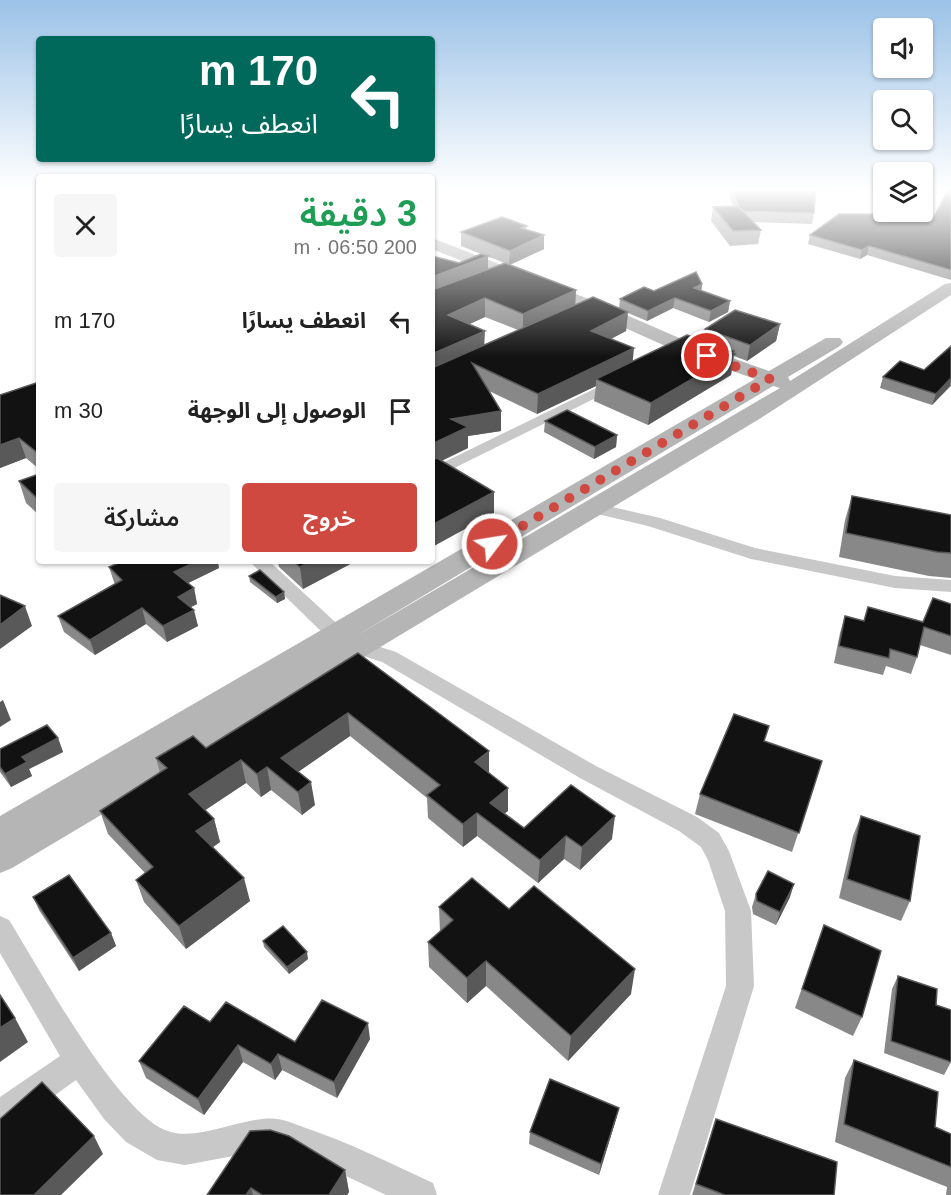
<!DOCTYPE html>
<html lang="ar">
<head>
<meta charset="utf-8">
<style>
  :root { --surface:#fff; --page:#f6f6f6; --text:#222; --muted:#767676; --accent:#cf4941 }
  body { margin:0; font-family:Helvetica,"Noto Sans Arabic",sans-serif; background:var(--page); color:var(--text); direction:rtl; height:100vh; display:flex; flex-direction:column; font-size:22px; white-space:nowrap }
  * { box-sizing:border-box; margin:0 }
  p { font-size:20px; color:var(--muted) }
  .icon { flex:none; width:33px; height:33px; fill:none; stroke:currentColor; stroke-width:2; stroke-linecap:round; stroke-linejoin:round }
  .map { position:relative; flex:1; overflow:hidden; direction:ltr }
  .side { position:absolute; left:36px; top:174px; width:399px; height:390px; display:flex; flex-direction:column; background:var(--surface); border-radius:6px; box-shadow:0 2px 4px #0004; direction:rtl }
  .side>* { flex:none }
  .guide { position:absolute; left:36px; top:36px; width:399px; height:126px; border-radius:6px; box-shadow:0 2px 4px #0004; direction:rtl; background:#00695c; color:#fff; overflow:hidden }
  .tools { position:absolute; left:873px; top:18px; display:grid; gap:12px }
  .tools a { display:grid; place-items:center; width:60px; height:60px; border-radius:6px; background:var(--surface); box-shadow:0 2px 4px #0004; font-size:30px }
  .pin { position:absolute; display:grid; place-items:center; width:51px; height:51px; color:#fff; margin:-26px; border:3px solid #fff; border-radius:50%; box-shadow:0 2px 6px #0007 }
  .me { position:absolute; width:66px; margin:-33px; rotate:59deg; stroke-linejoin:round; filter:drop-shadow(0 0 4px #0008) }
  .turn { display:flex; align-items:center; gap:21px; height:126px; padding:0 18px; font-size:27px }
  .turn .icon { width:78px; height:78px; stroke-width:2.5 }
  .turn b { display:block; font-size:42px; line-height:51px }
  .round { display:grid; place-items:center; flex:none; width:63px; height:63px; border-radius:6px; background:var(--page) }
  .headline { display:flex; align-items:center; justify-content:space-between; height:102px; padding:0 18px }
  h1 { font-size:36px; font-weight:600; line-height:45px; color:#1e9e55 }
  .action { display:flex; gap:12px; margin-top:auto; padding:12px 18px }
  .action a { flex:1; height:69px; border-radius:6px; background:var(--accent); color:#fff; font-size:24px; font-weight:600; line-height:69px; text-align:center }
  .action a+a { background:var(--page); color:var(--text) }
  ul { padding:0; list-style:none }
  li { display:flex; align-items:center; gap:18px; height:90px; padding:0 18px }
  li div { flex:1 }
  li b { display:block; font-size:22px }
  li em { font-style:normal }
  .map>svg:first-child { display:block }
</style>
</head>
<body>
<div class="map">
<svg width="951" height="1195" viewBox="0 0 951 1195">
  <rect width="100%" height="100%" fill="#fff"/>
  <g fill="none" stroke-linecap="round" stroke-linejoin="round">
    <g fill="#c8c8c8" fill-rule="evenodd">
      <polygon points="619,377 624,378 626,381 624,384 432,479 432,468"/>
      <polygon points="595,503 660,518 755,548 895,576 951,580 951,592 895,588 751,559 648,526 589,512 586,508 589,504"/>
      <polygon points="249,561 269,561 345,631 368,643 396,652 596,766 697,817 719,833 729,851 751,911 754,986 690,1195 658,1195 726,986 725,911 708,860 701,847 679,831 580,778 382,662 354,653 331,641"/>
      <path d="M0 916 9 920C39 968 116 1110 165 1130 198 1144 243 1115 277 1119 286 1120 295 1124 303 1127 348 1142 390 1163 433 1183L437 1195H386L329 1168 277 1150 260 1151 185 1165 157 1160 126 1142 104 1119 76 1080 11 1127 0 1132V1097L60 1056 0 953Z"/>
    </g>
    <path fill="#b5b5b5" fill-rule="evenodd" d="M432 238 599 303 693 344 769 371 826 338H840L843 342 840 346 788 377 790 381 945 284 951 283V295L761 418 106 812 12 868 0 873V816L755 379 679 352 587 311 432 249ZM773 386 780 388 356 636Z"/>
  </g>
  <g fill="#888" fill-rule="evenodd">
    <polygon points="727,190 857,190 857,192 816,191 814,213 812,224 754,222 761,230 758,244 730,246 711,221 713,207 733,206"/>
    <polygon points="951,190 951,280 867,255 860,259 808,244 810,235 931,222"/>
    <path d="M527 226 526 230 544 249 510 265 576 290 575 305 619 308 620 299 654 291 702 284 701 291 730 301 728 312 709 322 673 308 647 321 628 313 626 331 611 339 633 361 703 341 705 329 780 324 776 341 747 361 734 356 731 375 648 425 594 401 596 386 537 414 489 391 501 411V431L468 436V448L442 461 494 492V513L432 547V256L459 263 481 254 461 246V232ZM488 257 495 259 504 263 488 269ZM485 317 518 330 484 345 469 324Z"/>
    <polygon points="951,346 951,386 932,405 880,388 883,377 924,370"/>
    <polygon points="39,382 39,469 26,458 0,468 0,395"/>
    <polygon points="545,421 617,435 616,447 594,459 544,432"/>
    <polygon points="39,474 39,515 26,503 19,481"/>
    <polygon points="852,496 951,515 951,578 929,576 839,557 845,520"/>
    <polygon points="278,561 356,561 303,589 279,567"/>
    <polygon points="109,567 219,568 188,583 194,588 197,604 191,607 198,626 167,642 146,624 95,655 64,632 58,616 115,584 114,582"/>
    <polygon points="249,576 284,592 285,599 277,603 250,582"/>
    <polygon points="951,604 951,655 920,645 917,657 911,674 886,666 883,675 834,663 840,633 845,616 864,621 923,622"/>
    <polygon points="358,653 489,773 508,811 504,813 524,828 612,839 580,870 564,859 538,883 477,836 463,847 428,818 427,798 350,736 298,772 315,805 302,815 271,790 261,797 246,783 205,810 214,819 220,842 213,847 250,901 186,949 144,902 136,880 145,873 108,834 100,811 160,773 156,758 206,748"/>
    <polygon points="58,738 63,752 29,769 32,776 11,787 0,772 0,749"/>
    <polygon points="822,761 792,852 695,814 700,794"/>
    <polygon points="861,816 910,901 901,921 839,898 853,836"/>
    <polygon points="756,894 790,897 776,925 753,914 752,907"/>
    <polygon points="33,897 111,933 116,946 79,971 39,910"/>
    <polygon points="439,907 509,909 631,994 568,1061 486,986 467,1003 429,967 428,942 440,932"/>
    <polygon points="824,925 862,1017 853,1036 795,1008"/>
    <polygon points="263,941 308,959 289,974 264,947"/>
    <polygon points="898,976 936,1005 951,1062 944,1075 884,1053 892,989"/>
    <polygon points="210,1022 295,1042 370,1039 337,1098 282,1070 275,1080 243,1062 204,1115 146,1078 139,1061"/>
    <polygon points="854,1060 935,1127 951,1134 951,1195 946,1195 947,1187 835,1142 845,1078"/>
    <polygon points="619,1108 616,1119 599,1175 529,1144 530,1132"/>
    <polygon points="716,1119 834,1195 692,1195"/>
    <polygon points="345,1170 349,1192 347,1195 207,1195"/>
  </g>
  <g fill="#595959">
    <polygon points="544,235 544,249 509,265 510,251"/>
    <polygon points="869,246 867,255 860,259 862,250"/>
    <polygon points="488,256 488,274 432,296 432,277"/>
    <polygon points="702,284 701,294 694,288"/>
    <polygon points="576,290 575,309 523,332 523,314"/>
    <polygon points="485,298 485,317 448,334 448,315"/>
    <polygon points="675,298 673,308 647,321 648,311"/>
    <polygon points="730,301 728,312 709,322 711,311"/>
    <polygon points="628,312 626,331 589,350 591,331"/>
    <polygon points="780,324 776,341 747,361 750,345"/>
    <polygon points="485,331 484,350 432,374 432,354"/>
    <polygon points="634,348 632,368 596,379 596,386 537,414 538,394"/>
    <polygon points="734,351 731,375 648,425 651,403"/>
    <polygon points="951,378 950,386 932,405 936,394"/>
    <polygon points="501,411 501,431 468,436 468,448 432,465 432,444 451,419"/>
    <polygon points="617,435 616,447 594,459 595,447"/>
    <polygon points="19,438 26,458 0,468 0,445"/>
    <polygon points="494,492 494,513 432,547 432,525"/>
    <polygon points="198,561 218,561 219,568 178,588 174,572"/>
    <polygon points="311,561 356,561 303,589 300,567"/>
    <polygon points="194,588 197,604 181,612 178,597"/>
    <polygon points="284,592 285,599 277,603 276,597"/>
    <polygon points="25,606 32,626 0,649 0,625"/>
    <polygon points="142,608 146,624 95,655 90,640"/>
    <polygon points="194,610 198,626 167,642 163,626"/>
    <polygon points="3,700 11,720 0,727 0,702"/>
    <polygon points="348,713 350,736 285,781 281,758"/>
    <polygon points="58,738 63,752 29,769 32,776 11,787 5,774 22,757"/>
    <polygon points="489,751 489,774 475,762"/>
    <polygon points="241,760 246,783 195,817 189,794"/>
    <polygon points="267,767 271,790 261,797 257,774"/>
    <polygon points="311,782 315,805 302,815 298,792"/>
    <polygon points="508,788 508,811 491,824 490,803"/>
    <polygon points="477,813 477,836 463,847 463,824"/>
    <polygon points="615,816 612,839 580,870 582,847"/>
    <polygon points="214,819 220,842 203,854 196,831"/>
    <polygon points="566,836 564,859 538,883 540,860"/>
    <polygon points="244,878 250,901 186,949 179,926"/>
    <polygon points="794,884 790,897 776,925 780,912"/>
    <polygon points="111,933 116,946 79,971 73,958"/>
    <polygon points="307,952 308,959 289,974 287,967"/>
    <polygon points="486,961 486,986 467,1003 467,978"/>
    <polygon points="635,969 631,994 568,1061 571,1036"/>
    <polygon points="15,1018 28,1042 0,1062 0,1028"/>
    <polygon points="368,1023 370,1039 337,1098 334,1082"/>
    <polygon points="238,1045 243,1062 204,1115 198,1099"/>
    <polygon points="278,1054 282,1070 275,1080 271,1064"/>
    <polygon points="619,1108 616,1119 599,1175 601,1164"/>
    <polygon points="94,1136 103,1154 61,1195 34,1195"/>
    <polygon points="345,1170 349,1192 347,1195 329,1195"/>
    <polygon points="251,1188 253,1195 246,1195"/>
  </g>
  <g fill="#121212" stroke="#595959" stroke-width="1.5">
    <polygon points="733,190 816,190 814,213 743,211 739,207"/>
    <polygon points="948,190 951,190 951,270 869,246 862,250 810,235 839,214 871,214 931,222"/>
    <polygon points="738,206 761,230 733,231 713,207"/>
    <polygon points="502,217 527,226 521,228 544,235 510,251 461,232"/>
    <polygon points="481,254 488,256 432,277 432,256 459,263"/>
    <polygon points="505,263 576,290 523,314 485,298 448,315 485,331 432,354 432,290"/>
    <polygon points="696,272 702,284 694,288 730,301 711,311 675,298 648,311 620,299 644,287 654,291"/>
    <polygon points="593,297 628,312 591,331 634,348 538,394 472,363 501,411 451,419 468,427 432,444 432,368"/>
    <polygon points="735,310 780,324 750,345 705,329"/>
    <polygon points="687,335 734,351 732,353 735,354 651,403 596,379"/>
    <polygon points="951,346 951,378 936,394 883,377 900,361 924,370"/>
    <polygon points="39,382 39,454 19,438 0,445 0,395"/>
    <polygon points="567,410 617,435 595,447 545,421"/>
    <polygon points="437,458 494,492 432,525 432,460"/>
    <polygon points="39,474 39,500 19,481"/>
    <polygon points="852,496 951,515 951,553 937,552 846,533"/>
    <polygon points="123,561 198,561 174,572 194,588 178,597 194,610 163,626 142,608 90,640 58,616 122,580 109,567"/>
    <polygon points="293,561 311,561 300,567"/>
    <polygon points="260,570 284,592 276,597 249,576"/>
    <polygon points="0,595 25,606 0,625"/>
    <polygon points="933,598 951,604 951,636 924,627 917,657 890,649 889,658 839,646 845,616 864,621 868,607 923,622"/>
    <polygon points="358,653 489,751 475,762 508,788 490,803 524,828 571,785 615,816 582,847 566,836 540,860 477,813 463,824 427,795 440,785 348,713 281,758 311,782 298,792 267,767 257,774 241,760 189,794 214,819 196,831 244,878 179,926 136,880 153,867 100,811 167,768 156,758 193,736 206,748"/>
    <polygon points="734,714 769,726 764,741 822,761 799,833 700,794"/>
    <polygon points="47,725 58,738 22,757 27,762 5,774 0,767 0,749"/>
    <polygon points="861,816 920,836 910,901 847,879"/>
    <polygon points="768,871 794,884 780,912 757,901 756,894"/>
    <polygon points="69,875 111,933 73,958 33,897"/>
    <polygon points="472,878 509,909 534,886 635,969 571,1036 486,961 467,978 428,942 453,920 439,907"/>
    <polygon points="824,925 881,951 862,1017 802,989"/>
    <polygon points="283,926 307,952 287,967 263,941"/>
    <polygon points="898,976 937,989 936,1005 951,1010 951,1062 891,1041"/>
    <polygon points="0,995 15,1018 0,1028"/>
    <polygon points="322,1000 368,1023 334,1082 278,1054 271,1064 238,1045 198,1099 139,1061 184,1006 210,1022 226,1002 295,1042"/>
    <polygon points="854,1060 938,1092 935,1127 951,1134 951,1167 844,1124"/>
    <polygon points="550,1079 619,1108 601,1164 530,1132"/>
    <polygon points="42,1082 94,1136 34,1195 0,1195 0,1119"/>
    <polygon points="716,1119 837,1162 834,1195 725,1195 696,1184"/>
    <polygon points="270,1130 289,1136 345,1170 329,1195 262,1195 251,1188 246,1195 207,1195 250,1131"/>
  </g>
  <linearGradient id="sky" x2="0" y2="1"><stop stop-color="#9bc2e7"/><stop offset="0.53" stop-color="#fff"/><stop offset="1" stop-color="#fff" stop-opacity="0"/></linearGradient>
  <rect width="951" height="357" fill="url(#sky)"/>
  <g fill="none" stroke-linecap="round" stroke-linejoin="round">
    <polyline stroke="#cf4941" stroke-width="10" stroke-dasharray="0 18" points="492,544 770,379 707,356"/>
  </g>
</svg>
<div class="tools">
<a><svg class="icon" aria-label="sound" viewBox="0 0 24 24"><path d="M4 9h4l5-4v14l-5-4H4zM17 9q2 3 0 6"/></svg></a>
<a><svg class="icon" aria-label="search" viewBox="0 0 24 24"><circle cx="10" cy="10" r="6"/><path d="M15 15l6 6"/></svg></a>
<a><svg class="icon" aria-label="layers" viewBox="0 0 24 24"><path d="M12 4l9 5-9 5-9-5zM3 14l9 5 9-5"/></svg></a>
</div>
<div class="pin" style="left:707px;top:356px;background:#d93025"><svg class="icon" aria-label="arrive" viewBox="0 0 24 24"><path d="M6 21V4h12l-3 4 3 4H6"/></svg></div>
<svg class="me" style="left:492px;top:544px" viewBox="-20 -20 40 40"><circle r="17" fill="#cf4941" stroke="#fff" stroke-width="3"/><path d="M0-11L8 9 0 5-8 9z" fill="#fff"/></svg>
<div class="guide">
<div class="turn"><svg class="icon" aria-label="left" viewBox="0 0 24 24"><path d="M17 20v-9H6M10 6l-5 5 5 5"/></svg><div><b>170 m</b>انعطف يسارًا</div></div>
</div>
<section class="side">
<div class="headline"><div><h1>3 دقيقة</h1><p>200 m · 06:50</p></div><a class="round"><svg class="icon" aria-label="close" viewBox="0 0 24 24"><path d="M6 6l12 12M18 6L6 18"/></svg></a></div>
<ul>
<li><svg class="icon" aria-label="left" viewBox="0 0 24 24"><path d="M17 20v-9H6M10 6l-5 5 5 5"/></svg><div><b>انعطف يسارًا</b></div><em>170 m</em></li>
<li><svg class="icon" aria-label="arrive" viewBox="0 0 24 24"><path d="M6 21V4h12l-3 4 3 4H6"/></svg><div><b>الوصول إلى الوجهة</b></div><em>30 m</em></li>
</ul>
<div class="action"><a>خروج</a><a>مشاركة</a></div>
</section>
</div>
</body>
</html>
